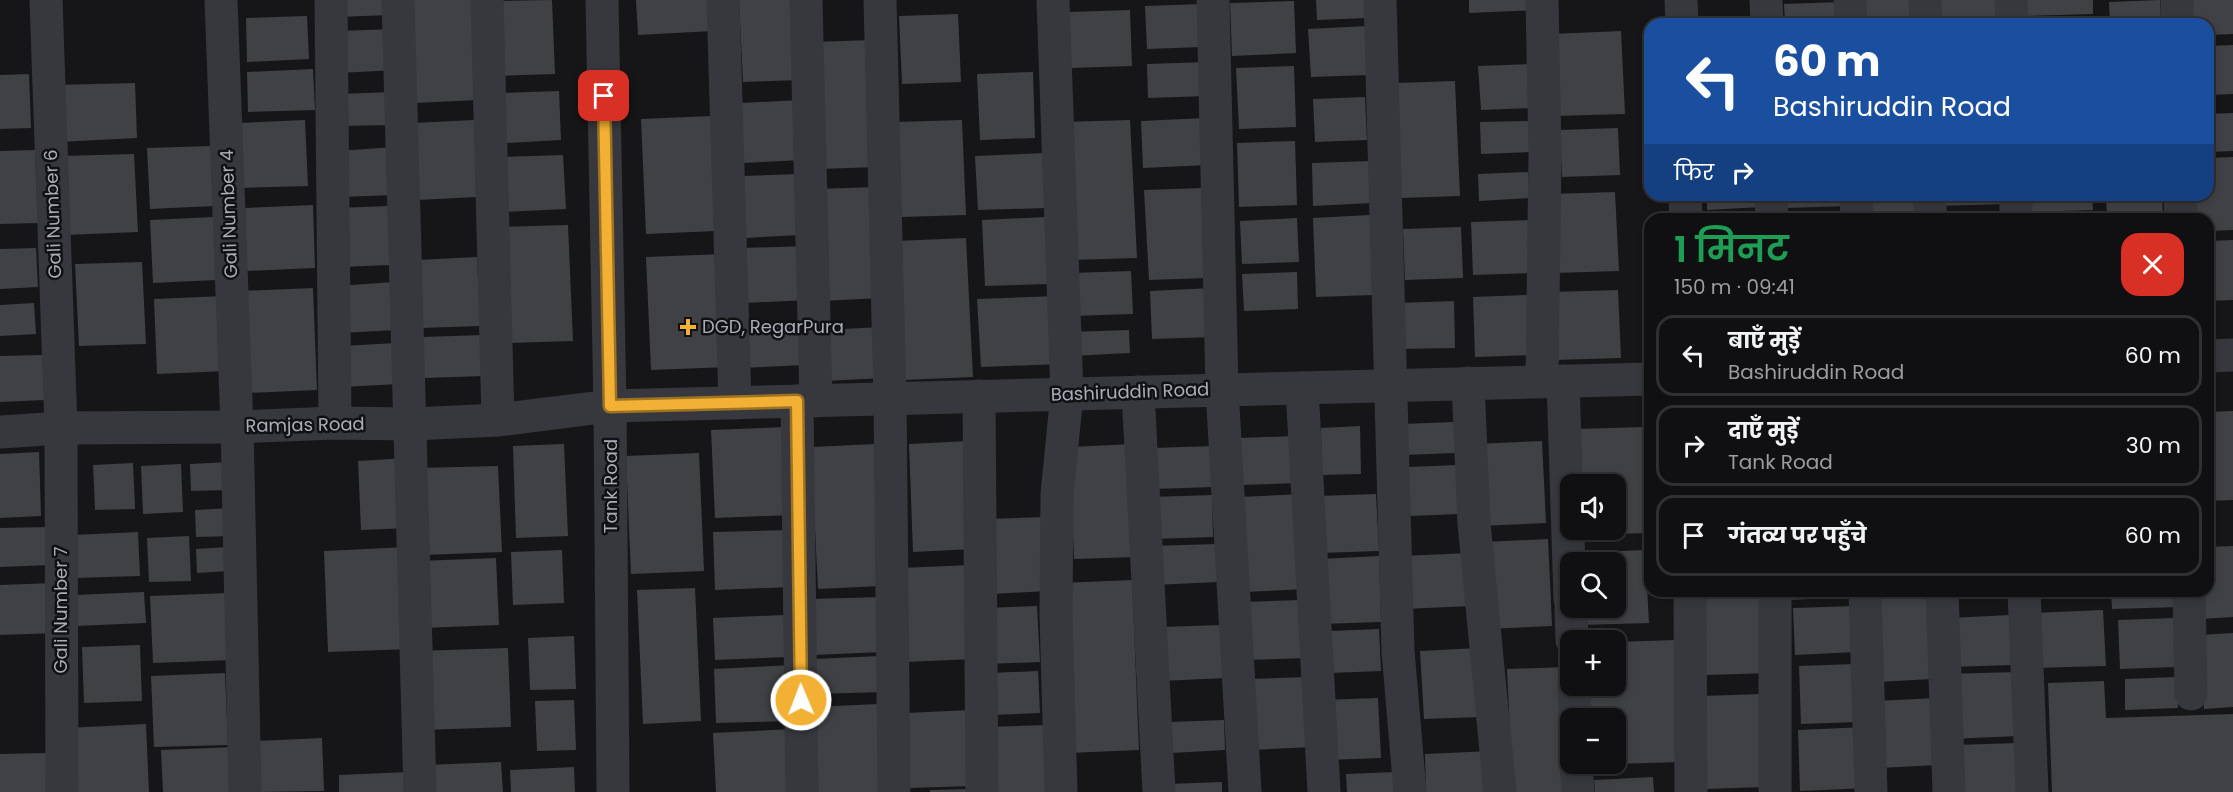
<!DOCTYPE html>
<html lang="hi">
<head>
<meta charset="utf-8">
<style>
  :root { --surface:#101012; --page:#1e1e20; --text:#f1f3f6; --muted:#9c9d9f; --line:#303032 }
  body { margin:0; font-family:Poppins,"Noto Sans Devanagari",sans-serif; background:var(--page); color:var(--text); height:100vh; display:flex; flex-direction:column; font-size:22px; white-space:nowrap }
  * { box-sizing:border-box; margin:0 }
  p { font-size:20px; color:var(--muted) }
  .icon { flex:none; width:33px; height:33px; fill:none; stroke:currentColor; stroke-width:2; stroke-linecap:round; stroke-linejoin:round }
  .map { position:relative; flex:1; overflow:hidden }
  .drawer { position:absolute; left:1644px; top:213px; width:570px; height:384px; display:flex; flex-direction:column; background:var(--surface); border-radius:18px; box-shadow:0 3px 9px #0003,0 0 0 2px var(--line) }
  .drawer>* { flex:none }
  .top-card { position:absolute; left:1644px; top:18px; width:570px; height:183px; border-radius:18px; box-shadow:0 3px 9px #0003,0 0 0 2px var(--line); background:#1a4fa0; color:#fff; overflow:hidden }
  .tools { position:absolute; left:1560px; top:474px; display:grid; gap:12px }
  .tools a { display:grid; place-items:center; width:66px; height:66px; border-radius:12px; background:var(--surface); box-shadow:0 3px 9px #0003,0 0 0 2px var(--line); font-size:30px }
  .pin { position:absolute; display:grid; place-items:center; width:51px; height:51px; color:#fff; margin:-26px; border-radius:12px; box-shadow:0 3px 9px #0006 }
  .me { position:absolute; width:66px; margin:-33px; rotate:359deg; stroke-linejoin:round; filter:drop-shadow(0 0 4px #0008) }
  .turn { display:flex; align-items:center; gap:21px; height:126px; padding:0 30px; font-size:27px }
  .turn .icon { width:78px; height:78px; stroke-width:2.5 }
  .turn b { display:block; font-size:42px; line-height:51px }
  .then { display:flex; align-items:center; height:57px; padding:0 30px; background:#0003; gap:12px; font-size:22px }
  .round { display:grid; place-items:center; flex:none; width:63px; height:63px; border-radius:18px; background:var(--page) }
  .headline { display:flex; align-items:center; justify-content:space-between; height:102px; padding:0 30px }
  h1 { font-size:36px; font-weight:600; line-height:45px; color:#1e9e55 }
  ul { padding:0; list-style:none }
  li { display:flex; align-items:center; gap:18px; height:81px; margin:0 12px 9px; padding:0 18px; border:3px solid var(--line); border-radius:18px }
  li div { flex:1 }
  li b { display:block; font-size:22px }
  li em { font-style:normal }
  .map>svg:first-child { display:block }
</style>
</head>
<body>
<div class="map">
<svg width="2233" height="792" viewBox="0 0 2233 792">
  <rect width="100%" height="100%" fill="#161618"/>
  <g fill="#404145">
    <polygon points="337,0 388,0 389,15 338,17"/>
    <polygon points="409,0 475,0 479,100 414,103"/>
    <polygon points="552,0 555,74 496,76 492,1"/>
    <polygon points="636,0 711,0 712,31 638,35"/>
    <polygon points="739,0 799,0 802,80 743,82"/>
    <polygon points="1316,0 1366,0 1367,18 1317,20"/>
    <polygon points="1469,0 1538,0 1539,10 1469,13"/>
    <polygon points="1857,0 1912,0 1913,21 1858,23"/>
    <polygon points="1934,0 2000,0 2001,24 1935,24"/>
    <polygon points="2026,0 2093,0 2093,14 2026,16"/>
    <polygon points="2160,0 2161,24 2110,24 2109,2"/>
    <polygon points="2181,0 2233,0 2233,34 2208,35 2208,24 2182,24"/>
    <polygon points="1294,1 1296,53 1232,56 1230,3"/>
    <polygon points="1842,2 1843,24 1785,24 1784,4"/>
    <polygon points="1201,4 1202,47 1147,49 1145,6"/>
    <polygon points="1130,10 1132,66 1071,68 1069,12"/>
    <polygon points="958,14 961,82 902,84 899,16"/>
    <polygon points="307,16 309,59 247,62 246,18"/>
    <polygon points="1367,26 1369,75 1311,77 1308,29"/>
    <polygon points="396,29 398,70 337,73 335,31"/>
    <polygon points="1621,31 1625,114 1555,116 1551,34"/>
    <polygon points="873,40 878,167 818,169 813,42"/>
    <polygon points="2233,45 2233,94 2208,95 2208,46"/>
    <polygon points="1206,62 1207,96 1148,98 1147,64"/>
    <polygon points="1532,64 1534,108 1481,110 1478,66"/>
    <polygon points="1294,66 1296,127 1239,129 1236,68"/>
    <polygon points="313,69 315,110 248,112 247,72"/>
    <polygon points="1033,72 1035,138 980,140 977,74"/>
    <polygon points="29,74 31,128 0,129 0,75"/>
    <polygon points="1455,81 1460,196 1401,198 1397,83"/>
    <polygon points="135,83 137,138 58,142 55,85"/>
    <polygon points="559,91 561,140 506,143 503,93"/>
    <polygon points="392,92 393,125 340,126 339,94"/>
    <polygon points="1365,97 1367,140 1315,142 1313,99"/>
    <polygon points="801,100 803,160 743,163 741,103"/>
    <polygon points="2233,113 2233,151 2208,152 2208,114"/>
    <polygon points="711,116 716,231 646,234 641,119"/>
    <polygon points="1206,118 1208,165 1143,168 1141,121"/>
    <polygon points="305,120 308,186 240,188 238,123"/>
    <polygon points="474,120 477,197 417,200 414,123"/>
    <polygon points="962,120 966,215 901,217 897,122"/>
    <polygon points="1130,120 1137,258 1071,260 1064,122"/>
    <polygon points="1532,121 1533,152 1481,154 1480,122"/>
    <polygon points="1618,128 1620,175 1562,177 1560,130"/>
    <polygon points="1295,141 1297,205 1239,207 1237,143"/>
    <polygon points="212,146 214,206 150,209 147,148"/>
    <polygon points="396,147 397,195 337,197 336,151"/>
    <polygon points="35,150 38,223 0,224 0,151"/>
    <polygon points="1046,153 1048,208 978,210 975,156"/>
    <polygon points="134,154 138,232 65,235 62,156"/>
    <polygon points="563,155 566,209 502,212 499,157"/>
    <polygon points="2233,157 2233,230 2208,231 2208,219 2187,219 2186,195 2208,195 2208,158"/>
    <polygon points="1371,161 1372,203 1313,206 1312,163"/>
    <polygon points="1528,172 1529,198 1479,201 1478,174"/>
    <polygon points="798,174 801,235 745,238 742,176"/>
    <polygon points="876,187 881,298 822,301 817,189"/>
    <polygon points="1202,188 1206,278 1149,280 1144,190"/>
    <polygon points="1615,192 1619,271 1554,273 1551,194"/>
    <polygon points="1707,195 1760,195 1761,207 1707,210"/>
    <polygon points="1784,195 1849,195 1850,206 1785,208"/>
    <polygon points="1862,195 1918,195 1919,219 1863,219"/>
    <polygon points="1936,195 2007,195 2007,204 1937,206"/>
    <polygon points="2028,195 2092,195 2093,210 2028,212"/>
    <polygon points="2106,195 2162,195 2163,219 2107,219"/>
    <polygon points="313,205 315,268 247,271 245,208"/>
    <polygon points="388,206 391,265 340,267 337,208"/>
    <polygon points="1850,214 1851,219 1791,219 1791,216"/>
    <polygon points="1370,215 1373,295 1316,297 1313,218"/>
    <polygon points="214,217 216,280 153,283 150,220"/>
    <polygon points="1046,217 1049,284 985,286 982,220"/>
    <polygon points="1297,218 1299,262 1242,264 1240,221"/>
    <polygon points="1531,220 1533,273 1473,275 1471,222"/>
    <polygon points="568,225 573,341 507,343 502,227"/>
    <polygon points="1461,227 1463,278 1405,280 1403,229"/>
    <polygon points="966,238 973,377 902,380 896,241"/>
    <polygon points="2233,240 2233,300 2208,301 2208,241"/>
    <polygon points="807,246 809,300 745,303 743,248"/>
    <polygon points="36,248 38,287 0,289 0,249"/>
    <polygon points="723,254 728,367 651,370 646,257"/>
    <polygon points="477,257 480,326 420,328 417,260"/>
    <polygon points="142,262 146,344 79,346 75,264"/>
    <polygon points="1131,271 1133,314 1073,316 1071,273"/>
    <polygon points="1297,272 1298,309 1244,311 1242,274"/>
    <polygon points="394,282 397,330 340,333 337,286"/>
    <polygon points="313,288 317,390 245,393 240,291"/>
    <polygon points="1212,288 1214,337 1152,339 1150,291"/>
    <polygon points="1618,290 1621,358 1555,360 1552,292"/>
    <polygon points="1528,295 1531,355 1475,357 1473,297"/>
    <polygon points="224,296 228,371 157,374 154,299"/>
    <polygon points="1058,296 1061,364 981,367 977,299"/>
    <polygon points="1454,301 1455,348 1400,349 1398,303"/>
    <polygon points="34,303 36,334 0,336 0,305"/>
    <polygon points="802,322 804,365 741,368 739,325"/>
    <polygon points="882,327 884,378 825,381 823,330"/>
    <polygon points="1129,330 1130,353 1071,356 1070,332"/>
    <polygon points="483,335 485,376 424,378 422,337"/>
    <polygon points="397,343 399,384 343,387 341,346"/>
    <polygon points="43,355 45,400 0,402 0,356"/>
    <polygon points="2233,411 2233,500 2208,501 2208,412"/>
    <polygon points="1454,422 1455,453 1403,455 1402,424"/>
    <polygon points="1360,426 1361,474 1322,475 1321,428"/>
    <polygon points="787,427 791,515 715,518 711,430"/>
    <polygon points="1644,427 1648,533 1581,535 1581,530 1616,530 1616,484 1579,484 1576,429"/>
    <polygon points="1296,436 1298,483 1241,485 1239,438"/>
    <polygon points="969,441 973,549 913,552 909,444"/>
    <polygon points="1542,441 1546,523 1479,526 1475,444"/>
    <polygon points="564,444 568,536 516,538 513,446"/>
    <polygon points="875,444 881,586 818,589 811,447"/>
    <polygon points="1133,444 1138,557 1074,559 1070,447"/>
    <polygon points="1213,446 1214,487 1154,489 1152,448"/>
    <polygon points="39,452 41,516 0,518 0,454"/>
    <polygon points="699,453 704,571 631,574 626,456"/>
    <polygon points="407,458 410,528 361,530 358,461"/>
    <polygon points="229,462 230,490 191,491 190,464"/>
    <polygon points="133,463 135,509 95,510 93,465"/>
    <polygon points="181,464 183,512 143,514 141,466"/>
    <polygon points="1459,465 1461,514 1410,516 1408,467"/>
    <polygon points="498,466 502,552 423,555 419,468"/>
    <polygon points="1303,494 1307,589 1243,592 1239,497"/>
    <polygon points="1376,494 1379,551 1319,553 1317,496"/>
    <polygon points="1212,495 1213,537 1153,539 1152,497"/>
    <polygon points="232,508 233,536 196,537 195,510"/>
    <polygon points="1044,517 1047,591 992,594 989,519"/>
    <polygon points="48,527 50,565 0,567 0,528"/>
    <polygon points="789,530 792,587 715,590 713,532"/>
    <polygon points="138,532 140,576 75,578 73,535"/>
    <polygon points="189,536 191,581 149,582 147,538"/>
    <polygon points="1548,539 1552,626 1487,629 1484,542"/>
    <polygon points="1217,544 1219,582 1152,585 1150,546"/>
    <polygon points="2233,546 2233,617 2200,619 2198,591 2208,591 2208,547"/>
    <polygon points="228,547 229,571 197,573 196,549"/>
    <polygon points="407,547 411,649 328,652 324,551"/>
    <polygon points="562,550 564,603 513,605 511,552"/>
    <polygon points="1645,550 1649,623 1582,625 1582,608 1616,608 1616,562 1580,562 1579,553"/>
    <polygon points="1470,553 1472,606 1404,609 1402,556"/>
    <polygon points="1379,556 1381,622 1322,624 1320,559"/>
    <polygon points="496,558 499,625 422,628 419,561"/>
    <polygon points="971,565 974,659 904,662 900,568"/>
    <polygon points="1132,580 1139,750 1068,753 1060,583"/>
    <polygon points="54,583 57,633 0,635 0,585"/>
    <polygon points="695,588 701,721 643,724 637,590"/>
    <polygon points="1702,591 1769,591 1772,673 1706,675"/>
    <polygon points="1789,591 1858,591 1858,597 1789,600"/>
    <polygon points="2040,591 2105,591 2105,596 2041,599"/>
    <polygon points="2111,591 2178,591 2179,607 2112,609"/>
    <polygon points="144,592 146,623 76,626 75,595"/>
    <polygon points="229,593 233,660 153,663 150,596"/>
    <polygon points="1928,593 1932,679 1878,682 1874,595"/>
    <polygon points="882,597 884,652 812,655 810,599"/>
    <polygon points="1303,600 1306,658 1246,660 1244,602"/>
    <polygon points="1037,606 1040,662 986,664 984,608"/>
    <polygon points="1854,606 1856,652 1795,655 1793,608"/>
    <polygon points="2103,610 2106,666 2033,668 2030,613"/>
    <polygon points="784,615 786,657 715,660 713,618"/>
    <polygon points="2010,615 2012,665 1951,667 1949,618"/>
    <polygon points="2174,618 2176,667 2120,669 2118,620"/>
    <polygon points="1223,625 1225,678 1161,681 1159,627"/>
    <polygon points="1379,629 1381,671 1331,673 1329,631"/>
    <polygon points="2233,633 2233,707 2204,709 2200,635"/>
    <polygon points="574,636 576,689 530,690 528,638"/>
    <polygon points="1675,640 1680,762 1616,764 1616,718 1589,718 1588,686 1616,686 1616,642"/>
    <polygon points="140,645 142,701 84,703 82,647"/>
    <polygon points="508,648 511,727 421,730 417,651"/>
    <polygon points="1478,648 1481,717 1424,719 1420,651"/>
    <polygon points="880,656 882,692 815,694 813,659"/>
    <polygon points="1855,664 1857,722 1801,724 1799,666"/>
    <polygon points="794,665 797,721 716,723 714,669"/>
    <polygon points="1567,667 1573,792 1513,792 1507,669"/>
    <polygon points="1038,671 1040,713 991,715 990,673"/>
    <polygon points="2017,672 2019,736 1949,739 1946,674"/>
    <polygon points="225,673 228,745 154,747 151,676"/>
    <polygon points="1310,677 1313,747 1252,750 1248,679"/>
    <polygon points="2177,677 2178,708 2125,710 2125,679"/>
    <polygon points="2104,681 2106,718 2233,714 2233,792 2052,792 2048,683"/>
    <polygon points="1761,694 1765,787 1706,789 1702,696"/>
    <polygon points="1378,698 1381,758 1326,760 1323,700"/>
    <polygon points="1936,698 1938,765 1879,768 1876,701"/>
    <polygon points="574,700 576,750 537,751 535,701"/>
    <polygon points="879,704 882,792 814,792 811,707"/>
    <polygon points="971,710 974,786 908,788 906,713"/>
    <polygon points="1224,720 1225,750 1171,753 1170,722"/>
    <polygon points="146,724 149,792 69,792 66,728"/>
    <polygon points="1045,725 1048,792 986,792 984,727"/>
    <polygon points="1866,727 1869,788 1800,791 1798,730"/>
    <polygon points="792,729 795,792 716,792 713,733"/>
    <polygon points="322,738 324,791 258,792 256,741"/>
    <polygon points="2018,743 2020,792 1958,792 1956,745"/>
    <polygon points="235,747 237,792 163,792 161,750"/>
    <polygon points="1491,751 1493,792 1426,792 1425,754"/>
    <polygon points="46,753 47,792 0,792 0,754"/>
    <polygon points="501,762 503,792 427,792 426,765"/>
    <polygon points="574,767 575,792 511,792 510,770"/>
    <polygon points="408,772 409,792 339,792 339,775"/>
    <polygon points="1395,772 1396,792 1347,792 1346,774"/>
    <polygon points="1653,777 1654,792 1595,792 1594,780"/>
    <polygon points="1222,782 1222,792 1169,792 1168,784"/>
    <polygon points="972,789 972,792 930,792 930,790"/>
  </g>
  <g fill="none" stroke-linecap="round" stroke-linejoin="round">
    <g stroke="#37383d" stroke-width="33">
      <polyline points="46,0 61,428 62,792"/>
      <polyline points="221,0 237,427 245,792"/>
      <polyline points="331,0 335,423"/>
      <polyline points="398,0 420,792"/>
      <polyline points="487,0 498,420"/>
      <polyline points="602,0 610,406 613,792"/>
      <polyline points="723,0 735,403"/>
      <polyline points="806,0 816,401"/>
      <polyline points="880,0 890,399 894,792"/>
      <polyline points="1053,0 1067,394 1057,494 1056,615 1061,792"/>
      <polyline points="1213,0 1222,389 1245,792"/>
      <polyline points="1380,0 1398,651 1410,792"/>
      <polyline points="1681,0 1682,24"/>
      <polyline points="1766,0 1767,24"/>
      <polyline points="1850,0 1851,24"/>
      <polyline points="1925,0 1926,24"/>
      <polyline points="2011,0 2012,24"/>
      <polyline points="2177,0 2177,24"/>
      <polyline points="1685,195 1686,219"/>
      <polyline points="1771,195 1772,219"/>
      <polyline points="1856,195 1857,219"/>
      <polyline points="1930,195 1930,219"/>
      <polyline points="2016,195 2016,219"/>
      <polyline points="2180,195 2181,219"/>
      <polyline points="2208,356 2233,355"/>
      <polyline points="1542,381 1545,154 1542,0"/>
      <polyline points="1563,381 1570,599"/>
      <polyline points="1468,383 1474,523 1500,792"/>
      <polyline points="1302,388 1324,792"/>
      <polyline points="1138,392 1159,792"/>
      <polyline points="979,396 982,792"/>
      <polyline points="797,401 802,792"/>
      <polyline points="0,432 61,428 237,427 335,423 412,424 498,420 610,406 1650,379"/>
      <polyline points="1690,591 1691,792"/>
      <polyline points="1775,591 1775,792"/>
      <polyline points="1865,591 1871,792"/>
      <polyline points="1942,591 1949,792"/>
      <polyline points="2024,591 2032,792"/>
      <polyline points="2189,591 2191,694"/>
      <polyline points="1571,608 1572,640"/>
      <polyline points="1574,686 1575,718"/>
      <polyline points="1576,764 1578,792"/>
    </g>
  </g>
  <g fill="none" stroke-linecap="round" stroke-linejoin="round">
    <defs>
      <polyline id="route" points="604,96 610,406 797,401 801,700"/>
    </defs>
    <use href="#route" stroke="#9d7322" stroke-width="15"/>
    <use href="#route" stroke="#f2b134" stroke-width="10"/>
  </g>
  <path fill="#f2b134" stroke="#111113" stroke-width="2" d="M685 318h6v6h6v6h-6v6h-6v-6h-6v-6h6z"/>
  <g text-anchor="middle" stroke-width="5" stroke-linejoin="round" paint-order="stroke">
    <g font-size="18" fill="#a8adb8" stroke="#111113">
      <text transform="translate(53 214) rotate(-92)" y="6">Gali Number 6</text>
      <text transform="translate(229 214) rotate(-92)" y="6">Gali Number 4</text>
      <text transform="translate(1130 392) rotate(-2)" y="6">Bashiruddin Road</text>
      <text transform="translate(305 425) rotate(-1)" y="6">Ramjas Road</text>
      <text transform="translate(611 486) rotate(-90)" y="6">Tank Road</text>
      <text transform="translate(61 610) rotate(-90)" y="6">Gali Number 7</text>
    </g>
    <g font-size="18" fill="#a8adb8" stroke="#111113" text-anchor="start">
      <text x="702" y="333">DGD, RegarPura</text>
    </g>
  </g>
</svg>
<div class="tools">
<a><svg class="icon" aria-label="sound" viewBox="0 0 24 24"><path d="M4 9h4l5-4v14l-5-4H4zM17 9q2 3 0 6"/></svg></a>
<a><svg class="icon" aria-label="search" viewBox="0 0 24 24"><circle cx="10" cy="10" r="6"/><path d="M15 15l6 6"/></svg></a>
<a>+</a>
<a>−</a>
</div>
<div class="pin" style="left:604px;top:96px;background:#d93025"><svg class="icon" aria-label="arrive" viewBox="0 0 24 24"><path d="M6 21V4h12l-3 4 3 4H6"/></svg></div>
<svg class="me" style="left:801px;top:700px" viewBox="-20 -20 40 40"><circle r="17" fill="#f2b134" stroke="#fff" stroke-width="3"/><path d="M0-11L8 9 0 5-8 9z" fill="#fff"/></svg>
<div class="top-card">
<div class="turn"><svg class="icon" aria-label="left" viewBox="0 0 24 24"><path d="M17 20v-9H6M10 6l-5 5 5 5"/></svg><div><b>60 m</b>Bashiruddin Road</div></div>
<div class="then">फिर<svg class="icon" aria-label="right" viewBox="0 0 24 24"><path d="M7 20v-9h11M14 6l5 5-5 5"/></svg></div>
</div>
<section class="drawer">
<div class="headline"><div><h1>1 मिनट</h1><p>150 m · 09:41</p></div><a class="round" style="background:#d93025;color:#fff"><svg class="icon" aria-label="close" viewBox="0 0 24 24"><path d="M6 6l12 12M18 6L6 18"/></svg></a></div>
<ul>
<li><svg class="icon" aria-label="left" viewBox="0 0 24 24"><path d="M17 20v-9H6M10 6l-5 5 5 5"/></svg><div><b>बाएँ मुड़ें</b><p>Bashiruddin Road</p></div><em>60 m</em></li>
<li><svg class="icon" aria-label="right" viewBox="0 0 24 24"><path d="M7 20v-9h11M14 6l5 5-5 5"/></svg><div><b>दाएँ मुड़ें</b><p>Tank Road</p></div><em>30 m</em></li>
<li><svg class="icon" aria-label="arrive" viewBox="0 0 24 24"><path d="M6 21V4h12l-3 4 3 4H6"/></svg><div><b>गंतव्य पर पहुँचे</b></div><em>60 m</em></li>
</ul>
</section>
</div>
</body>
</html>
